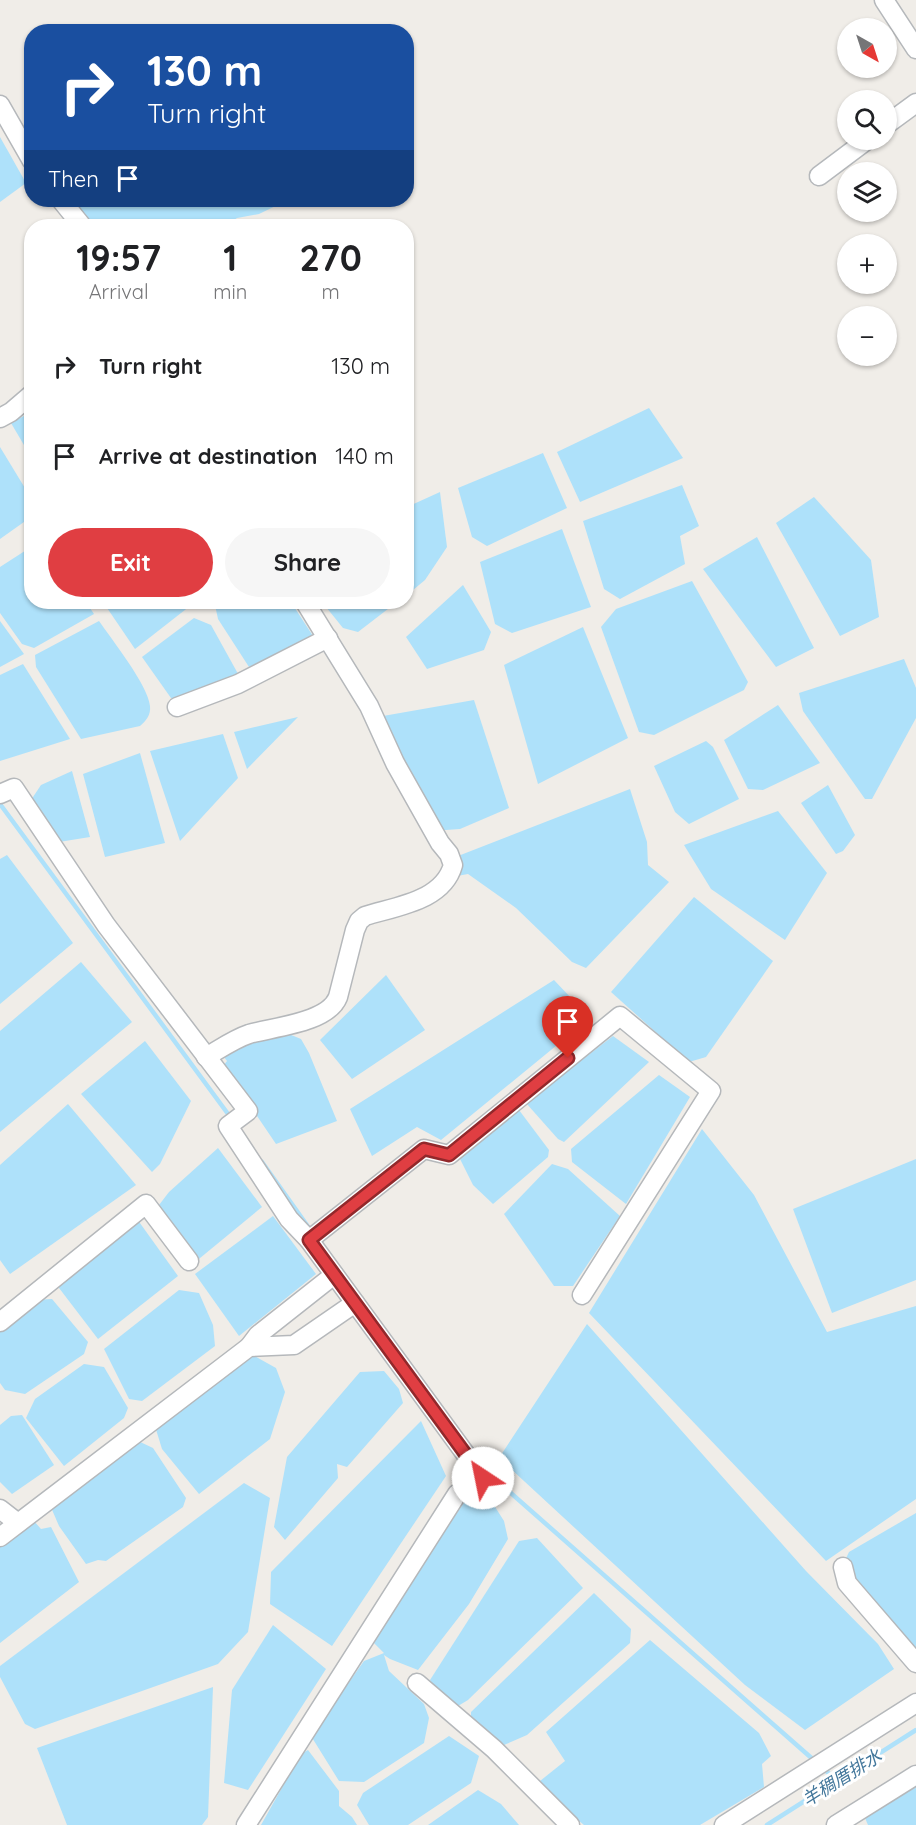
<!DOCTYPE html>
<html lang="en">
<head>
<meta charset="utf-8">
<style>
  :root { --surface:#fff; --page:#f6f6f6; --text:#202124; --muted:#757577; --accent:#e03e42 }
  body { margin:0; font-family:Quicksand,"Noto Sans TC",sans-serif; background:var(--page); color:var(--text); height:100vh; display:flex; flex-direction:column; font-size:22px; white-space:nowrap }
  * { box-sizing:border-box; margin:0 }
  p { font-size:20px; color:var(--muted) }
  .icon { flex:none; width:33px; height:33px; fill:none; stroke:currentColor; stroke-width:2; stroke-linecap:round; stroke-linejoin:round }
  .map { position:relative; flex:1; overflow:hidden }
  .drawer { position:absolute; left:24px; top:219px; width:390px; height:390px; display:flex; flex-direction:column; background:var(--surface); border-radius:24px; box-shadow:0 2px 4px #0004 }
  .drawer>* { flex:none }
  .banner { position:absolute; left:24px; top:24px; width:390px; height:183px; border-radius:24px; box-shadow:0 2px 4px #0004; background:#1a4fa0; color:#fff; overflow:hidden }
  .needle { width:39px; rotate:141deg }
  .fabs { position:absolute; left:837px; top:18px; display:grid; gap:12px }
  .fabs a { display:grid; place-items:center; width:60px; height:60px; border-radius:50%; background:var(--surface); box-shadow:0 2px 4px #0004; font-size:30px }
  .pin { position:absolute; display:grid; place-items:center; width:51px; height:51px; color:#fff; margin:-62px -26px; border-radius:50% 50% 50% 0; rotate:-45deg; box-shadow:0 0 6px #0007 }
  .pin .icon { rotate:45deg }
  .me { position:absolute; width:66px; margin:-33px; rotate:326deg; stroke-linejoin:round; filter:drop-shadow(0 0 4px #0008) }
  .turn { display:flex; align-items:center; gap:21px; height:126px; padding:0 24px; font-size:27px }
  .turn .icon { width:78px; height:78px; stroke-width:2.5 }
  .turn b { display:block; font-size:42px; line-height:51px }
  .then { display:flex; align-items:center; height:57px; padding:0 24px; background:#0003; gap:12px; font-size:22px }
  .eta { display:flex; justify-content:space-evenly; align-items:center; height:102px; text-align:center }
  .eta b { font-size:36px; font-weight:700; line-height:42px }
  .cta { display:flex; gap:12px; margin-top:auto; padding:12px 24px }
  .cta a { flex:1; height:69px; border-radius:36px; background:var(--accent); color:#fff; font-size:24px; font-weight:700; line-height:69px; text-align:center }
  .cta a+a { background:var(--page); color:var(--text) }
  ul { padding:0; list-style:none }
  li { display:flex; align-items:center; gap:18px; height:90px; padding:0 24px }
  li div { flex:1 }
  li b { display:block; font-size:22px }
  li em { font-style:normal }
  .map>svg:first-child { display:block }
</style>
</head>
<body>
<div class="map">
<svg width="916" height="1825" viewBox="0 0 916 1825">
  <rect width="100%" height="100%" fill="#f0ede8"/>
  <g fill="#aee1fa">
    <polygon points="0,137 26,183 0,202"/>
    <polygon points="65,200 288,200 259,214 237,218 225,226 88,226"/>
    <polygon points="649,408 683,458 580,502 557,452"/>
    <polygon points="31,412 31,457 11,423"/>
    <polygon points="0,447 31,498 31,517 0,539"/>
    <polygon points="543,453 567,508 487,546 472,537 458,488"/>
    <polygon points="682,485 699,526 680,536 685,564 620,599 604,589 583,521"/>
    <polygon points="440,492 447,547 425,580 407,595 407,507"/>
    <polygon points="814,497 871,560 879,617 840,636 776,523"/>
    <polygon points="562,529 591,607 512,633 495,624 480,562"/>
    <polygon points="757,537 814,648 776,667 703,569"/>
    <polygon points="31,547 32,602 86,602 94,614 34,648 22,644 0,613 0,567"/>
    <polygon points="692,581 748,682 744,690 654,735 639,732 601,627 616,609"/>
    <polygon points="463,585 491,632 484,650 427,669 406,637"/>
    <polygon points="103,602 187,602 190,606 135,649"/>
    <polygon points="221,602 291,602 313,636 249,667 218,619 215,605"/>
    <polygon points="322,602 397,602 358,632 343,628"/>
    <polygon points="194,618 211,625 242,681 189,705 171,698 142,657"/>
    <polygon points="0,621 24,654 0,667"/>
    <path d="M99 621C112 640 148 685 150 706 151 715 146 721 140 726L81 739 36 667 35 655Z"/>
    <polygon points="583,627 628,738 538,784 504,665"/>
    <polygon points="904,659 916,688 916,718 872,799 865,799 803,711 799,693"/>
    <polygon points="23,664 70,739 0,761 0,675"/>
    <polygon points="474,700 509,808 460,829 432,831 383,716"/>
    <polygon points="778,705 820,763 763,790 748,789 724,740"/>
    <polygon points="298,717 247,769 234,732"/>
    <polygon points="223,734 238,778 180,841 150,751"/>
    <polygon points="706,741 713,747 739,799 689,824 675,812 654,766"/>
    <polygon points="140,753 165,843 105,857 83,774"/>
    <polygon points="72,771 90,837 59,842 29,803 41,785"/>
    <polygon points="828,785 855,835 843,851 836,854 801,803"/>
    <polygon points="630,789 647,842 648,865 669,882 586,968 572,962 516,908 468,874 457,876 458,856"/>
    <polygon points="778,811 827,873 785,940 711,889 684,845"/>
    <polygon points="7,855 73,943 0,1004 0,859"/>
    <polygon points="694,897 773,961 706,1057 689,1062 611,992"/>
    <polygon points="81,962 132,1022 0,1132 0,1031"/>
    <polygon points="386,975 425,1030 352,1079 320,1040"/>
    <polygon points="554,980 590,1018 441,1140 417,1127 372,1156 350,1109"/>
    <polygon points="284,1032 301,1039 309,1053 337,1121 276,1144 223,1066 227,1061 221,1053"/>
    <polygon points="613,1036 649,1062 564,1142 558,1139 526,1103"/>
    <polygon points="145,1041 191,1101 160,1164 152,1172 81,1094"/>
    <polygon points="659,1075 690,1097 626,1204 572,1162 571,1149"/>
    <polygon points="68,1104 136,1185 10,1274 0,1260 0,1165"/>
    <polygon points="519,1110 549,1150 548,1157 493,1204 473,1185 460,1159"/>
    <polygon points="702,1129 754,1195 827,1332 916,1306 916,1499 826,1561 589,1313"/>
    <polygon points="218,1148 262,1207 194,1263 159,1205 169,1192"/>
    <polygon points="916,1159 916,1280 832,1313 793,1209"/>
    <polygon points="552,1164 568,1169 620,1216 573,1286 554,1286 504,1214"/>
    <polygon points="273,1216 316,1274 239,1336 195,1274"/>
    <polygon points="137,1219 178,1276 98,1339 56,1284"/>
    <polygon points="179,1290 199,1293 213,1325 215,1346 142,1401 129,1399 104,1349"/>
    <polygon points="52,1299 88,1342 84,1354 25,1394 5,1390 0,1383 0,1330 34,1300"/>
    <polygon points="587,1324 806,1571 878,1644 894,1669 805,1730 745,1685 499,1458"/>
    <polygon points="247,1352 276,1368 285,1392 270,1439 199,1494 162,1449 154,1423"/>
    <polygon points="84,1364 104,1367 128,1408 124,1418 64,1466 26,1418 35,1399"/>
    <polygon points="384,1371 399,1389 403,1403 347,1467 337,1464 338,1478 285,1540 274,1527 287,1457 360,1372"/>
    <polygon points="22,1415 54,1465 12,1494 0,1482 0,1425 11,1416"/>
    <polygon points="421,1421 446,1476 332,1646 270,1604 271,1572"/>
    <polygon points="136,1440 153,1448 186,1498 183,1507 106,1561 98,1560 86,1564 59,1526 50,1505"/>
    <polygon points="244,1483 270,1498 248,1632 218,1664 35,1729 25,1724 0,1677 0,1666"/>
    <polygon points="482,1497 490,1499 504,1521 508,1539 469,1604 418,1670 390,1659 384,1655 389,1671 424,1704 429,1718 424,1743 364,1782 339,1781 311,1736 364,1661 384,1653 372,1641 465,1501"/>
    <polygon points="916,1513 916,1649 840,1571 849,1552"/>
    <polygon points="33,1520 41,1529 51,1527 79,1582 0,1643 0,1543"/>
    <polygon points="537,1538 583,1588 468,1700 453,1709 434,1688 430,1680 519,1541"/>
    <polygon points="594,1593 631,1629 630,1643 527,1735 504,1745 471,1724 471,1712"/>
    <polygon points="273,1625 326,1669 248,1790 224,1783 232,1690"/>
    <polygon points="650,1640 759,1733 771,1756 762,1764 764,1787 700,1825 584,1825 535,1785 565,1761 546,1732"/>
    <polygon points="213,1687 208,1817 202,1825 67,1825 37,1748"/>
    <polygon points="449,1736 479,1756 471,1783 408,1825 369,1825 357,1805 363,1793"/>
    <polygon points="308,1750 339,1791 339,1806 352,1817 357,1825 261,1825 301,1754"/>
    <polygon points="916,1787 916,1825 868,1825 865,1818"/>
    <polygon points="478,1790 501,1804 519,1825 428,1825"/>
  </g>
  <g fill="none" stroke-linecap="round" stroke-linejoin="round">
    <g stroke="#aee1fa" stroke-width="4.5">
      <polyline points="0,804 231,1118"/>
      <polyline points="262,1162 309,1228"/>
      <polyline points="487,1472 816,1762"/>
      <polyline points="823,1768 837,1781"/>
      <polyline points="767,1825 916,1730"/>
    </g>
    <defs>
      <g id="minor">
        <polyline points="884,0 916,49"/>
        <polyline points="0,105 32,161"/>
        <polyline points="886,125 916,103"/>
        <polyline points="819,176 867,140"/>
        <polyline points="61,200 82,226"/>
        <polyline points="0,418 11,412 32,394"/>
        <polyline points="177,707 238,684 328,638"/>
        <polyline points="0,794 14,788 106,925 248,1111 228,1126 289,1219 309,1240 483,1478 457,1494 246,1825"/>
        <path d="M206 1057C220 1049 234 1039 249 1034 273 1027 328 1023 338 997L355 930 359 921 365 916C397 906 443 901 453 865L449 854 440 843 395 763 369 706 305 602"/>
        <polyline points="309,1240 424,1149 449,1155 620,1016 711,1091 582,1295"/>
        <polyline points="0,1322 146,1204 189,1261"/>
        <polyline points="249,1347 258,1335 334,1275"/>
        <polyline points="0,1509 18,1523"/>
        <polyline points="0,1537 249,1347 294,1345 355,1303"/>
        <polyline points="843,1567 847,1583 916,1663"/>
        <polyline points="417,1683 494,1749 570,1825"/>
        <polyline points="724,1825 916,1703"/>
        <polyline points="836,1825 916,1775"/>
      </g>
    </defs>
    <use href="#minor" stroke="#b5b8bb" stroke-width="21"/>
    <use href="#minor" stroke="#fff" stroke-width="18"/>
  </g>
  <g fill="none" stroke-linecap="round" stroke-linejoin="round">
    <defs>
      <polyline id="route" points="483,1478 309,1240 424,1149 449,1155 568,1058"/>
    </defs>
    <use href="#route" stroke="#92282b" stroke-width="15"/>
    <use href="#route" stroke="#e03e42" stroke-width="10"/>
  </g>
  <g text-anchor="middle" stroke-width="6" stroke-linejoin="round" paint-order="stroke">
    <g font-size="18" font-style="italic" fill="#43779b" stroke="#fff">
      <text transform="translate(842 1778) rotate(-32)" y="6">羊稠厝排水</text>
    </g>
  </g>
</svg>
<div class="fabs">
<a><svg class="needle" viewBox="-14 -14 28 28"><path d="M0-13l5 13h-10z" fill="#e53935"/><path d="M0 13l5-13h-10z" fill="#757577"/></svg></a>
<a><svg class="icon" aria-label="search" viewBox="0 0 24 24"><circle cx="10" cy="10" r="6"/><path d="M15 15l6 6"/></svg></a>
<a><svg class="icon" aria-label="layers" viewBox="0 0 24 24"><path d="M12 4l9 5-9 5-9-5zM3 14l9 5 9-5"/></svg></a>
<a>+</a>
<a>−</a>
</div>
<div class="pin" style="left:568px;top:1058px;background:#d93025"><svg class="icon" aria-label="arrive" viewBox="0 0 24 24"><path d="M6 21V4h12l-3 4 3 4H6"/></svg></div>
<svg class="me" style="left:483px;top:1478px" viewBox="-20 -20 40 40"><circle r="19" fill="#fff"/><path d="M0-13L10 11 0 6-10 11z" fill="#e03e42"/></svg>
<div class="banner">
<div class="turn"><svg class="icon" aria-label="right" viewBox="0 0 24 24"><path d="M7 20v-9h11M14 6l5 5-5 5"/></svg><div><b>130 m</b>Turn right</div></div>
<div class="then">Then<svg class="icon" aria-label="arrive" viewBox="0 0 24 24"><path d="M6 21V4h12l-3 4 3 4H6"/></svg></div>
</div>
<section class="drawer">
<div class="eta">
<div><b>19:57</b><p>Arrival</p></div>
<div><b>1</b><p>min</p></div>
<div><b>270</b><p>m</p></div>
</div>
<ul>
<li><svg class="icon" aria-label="right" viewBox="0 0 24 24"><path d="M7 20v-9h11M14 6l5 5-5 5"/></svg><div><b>Turn right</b></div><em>130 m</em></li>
<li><svg class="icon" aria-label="arrive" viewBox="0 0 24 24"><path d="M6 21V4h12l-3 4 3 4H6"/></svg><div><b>Arrive at destination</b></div><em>140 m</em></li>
</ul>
<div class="cta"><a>Exit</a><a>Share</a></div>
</section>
</div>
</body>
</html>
